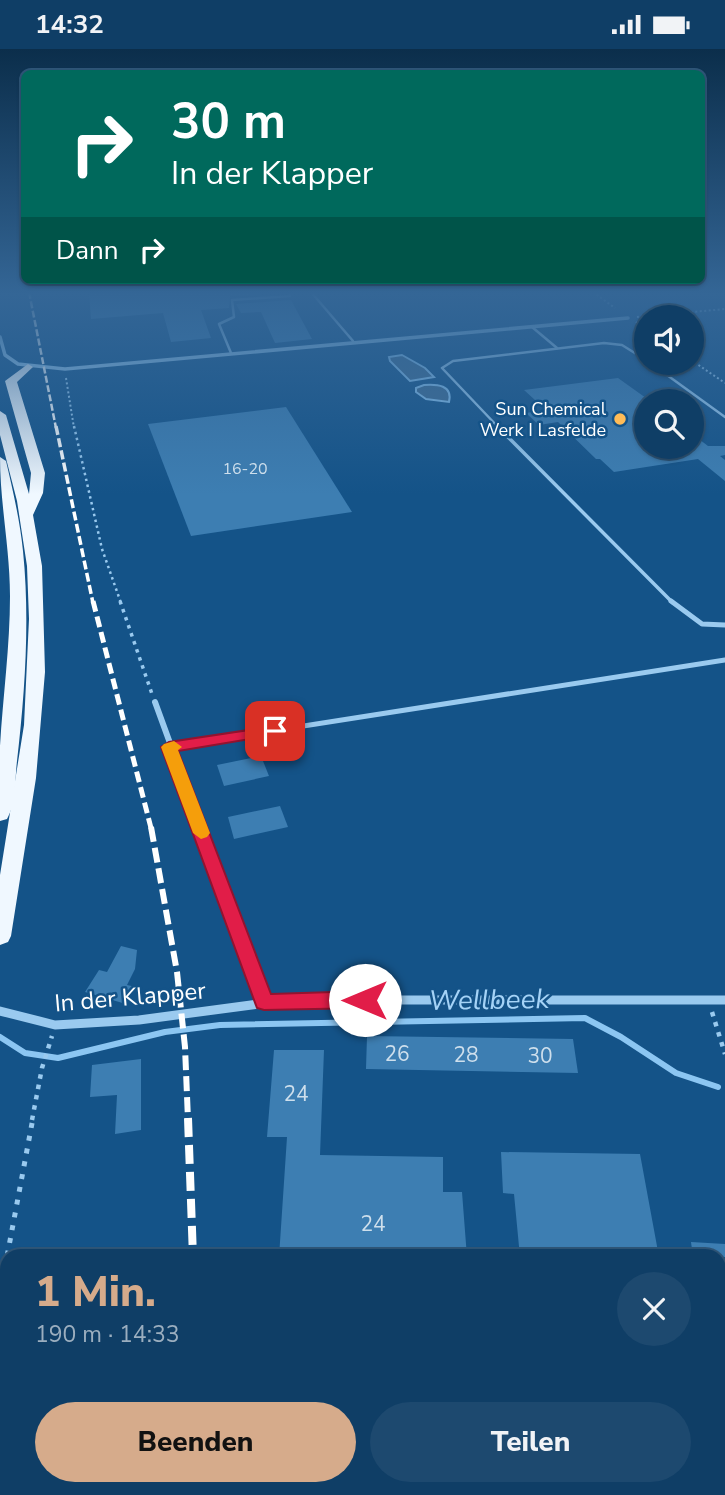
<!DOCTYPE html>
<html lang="de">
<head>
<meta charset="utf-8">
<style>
  :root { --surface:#0f3e66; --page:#1d496f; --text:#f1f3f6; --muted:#9baebf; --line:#2f577a; --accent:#d6ab8b }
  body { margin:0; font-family:"Nunito Sans",sans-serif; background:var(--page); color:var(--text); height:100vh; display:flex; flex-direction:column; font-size:26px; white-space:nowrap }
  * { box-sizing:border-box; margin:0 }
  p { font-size:23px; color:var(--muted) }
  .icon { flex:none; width:38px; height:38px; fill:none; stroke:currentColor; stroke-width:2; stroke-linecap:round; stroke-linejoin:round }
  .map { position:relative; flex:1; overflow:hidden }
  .drawer { position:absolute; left:0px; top:1200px; width:726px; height:247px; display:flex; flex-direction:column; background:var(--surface); border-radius:21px 21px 0 0; box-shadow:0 2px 5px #0004,0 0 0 2px var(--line) }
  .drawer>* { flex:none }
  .hud { position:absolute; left:21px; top:21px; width:684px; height:214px; border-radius:10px; box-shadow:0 2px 5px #0004,0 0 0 2px var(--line); background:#00695c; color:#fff; overflow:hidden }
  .tools { position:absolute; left:634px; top:256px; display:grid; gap:14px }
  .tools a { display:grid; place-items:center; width:70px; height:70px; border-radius:50%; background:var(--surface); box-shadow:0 2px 5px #0004,0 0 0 2px var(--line); font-size:35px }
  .pin { position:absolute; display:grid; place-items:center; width:60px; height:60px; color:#fff; margin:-30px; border-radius:14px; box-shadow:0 4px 10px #0006 }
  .me { position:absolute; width:77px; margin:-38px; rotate:270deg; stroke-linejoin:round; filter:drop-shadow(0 0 5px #0008) }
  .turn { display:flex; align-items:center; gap:24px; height:147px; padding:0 35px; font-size:32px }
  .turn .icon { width:91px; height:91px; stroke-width:2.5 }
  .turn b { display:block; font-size:49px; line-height:60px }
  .then { display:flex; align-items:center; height:66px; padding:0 35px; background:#0003; gap:14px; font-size:26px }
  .round { display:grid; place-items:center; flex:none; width:74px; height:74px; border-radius:37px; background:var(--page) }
  .head { display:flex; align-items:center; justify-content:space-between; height:119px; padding:0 35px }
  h1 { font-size:42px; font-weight:800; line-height:52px; color:var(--accent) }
  .button { display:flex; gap:14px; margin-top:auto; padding:14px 35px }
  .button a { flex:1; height:80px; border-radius:42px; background:var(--accent); color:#111; font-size:28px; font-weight:800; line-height:80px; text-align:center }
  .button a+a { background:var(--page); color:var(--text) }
  .status { display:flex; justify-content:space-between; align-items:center; height:49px; padding:0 35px; background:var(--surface); direction:ltr }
  .status svg { height:19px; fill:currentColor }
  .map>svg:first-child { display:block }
</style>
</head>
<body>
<div class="status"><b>14:32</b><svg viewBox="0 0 49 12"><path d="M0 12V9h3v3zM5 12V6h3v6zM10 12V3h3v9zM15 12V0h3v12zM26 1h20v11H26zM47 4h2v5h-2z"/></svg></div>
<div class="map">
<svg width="725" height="1446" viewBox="0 0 725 1446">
  <rect width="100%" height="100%" fill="#145388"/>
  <polygon fill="#236ca6" points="7,1321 7,1440 169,1440 168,1446 0,1446 0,1345"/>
  <g fill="#3e6c93" stroke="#8cc6f2" stroke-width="2">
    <polygon points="402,306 425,319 434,328 410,332 390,312 389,308"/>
    <path d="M424 336C437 335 453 336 449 353L426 350 416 343V339Z"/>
  </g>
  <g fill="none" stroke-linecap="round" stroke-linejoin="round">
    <polyline stroke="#8cc6f2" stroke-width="6" points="0,988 25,1004 58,1009 165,983 220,976 585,969 621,988 676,1024 718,1038"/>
  </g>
  <g fill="#3d7eb2">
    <polygon points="89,243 282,243 282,244 230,247 229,259 201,261 211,289 171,293 163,264 91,270"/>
    <polygon points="291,251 312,290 275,294 261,263 241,264 236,255"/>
    <polygon points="618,329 646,349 646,397 691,397 691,384 708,397 725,397 725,406 720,407 725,411 725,432 698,410 614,423 600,410 596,410 558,373 539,376 526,364 546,361 524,341"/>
    <polygon points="286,358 352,463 191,487 148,375"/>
    <polygon points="261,707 269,727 224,737 217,716"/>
    <polygon points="280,757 288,778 234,790 228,768"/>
    <polygon points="121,897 137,901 135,920 127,936 136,938 126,955 85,943 99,921 107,923"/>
    <polygon points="367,987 573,990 578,1024 366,1020"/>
    <polygon points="274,1001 324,1001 320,1106 443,1108 443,1143 462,1143 467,1208 279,1208 287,1088 267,1088"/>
    <polygon points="141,1010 141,1081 115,1085 117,1046 90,1048 92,1016"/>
    <polygon points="501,1103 640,1105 659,1208 520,1208 514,1145 503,1144"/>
    <polygon points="691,1193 725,1195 725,1208 693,1208"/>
  </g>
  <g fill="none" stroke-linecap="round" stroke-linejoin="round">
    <g stroke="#9acaef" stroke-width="2" stroke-dasharray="2 2.5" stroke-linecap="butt">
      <polyline points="593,243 615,259"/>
      <polyline points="637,268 725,260"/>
      <polyline points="636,273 646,280"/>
      <polyline points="691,311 725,334"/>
      <polyline points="66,329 74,379"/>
    </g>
    <polyline stroke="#9acaef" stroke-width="2.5" stroke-dasharray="2.5 3.5" stroke-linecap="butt" points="74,377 102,500 121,554"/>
    <polyline stroke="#9acaef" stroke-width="3.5" stroke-dasharray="3.5 5" stroke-linecap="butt" points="120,552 152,645"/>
    <g stroke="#9acaef" stroke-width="4.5" stroke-dasharray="4.5 6" stroke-linecap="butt">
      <polyline points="712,963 725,1005"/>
      <polyline points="32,1071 42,1019 52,987"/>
    </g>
    <polyline stroke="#9acaef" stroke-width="5" stroke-dasharray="5 8" stroke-linecap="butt" points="0,1245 33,1069"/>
    <g stroke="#9acaef" stroke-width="2.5">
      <polyline points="311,243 353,292"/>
      <polyline points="532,278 557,299"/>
      <polyline points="231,304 219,275 234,268 232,251 290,247 288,243"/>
      <polyline points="649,313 725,368"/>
      <polyline points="499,379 442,319 453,312 604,294 622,296 646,311"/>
    </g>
    <polyline stroke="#9acaef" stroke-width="3.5" points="497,377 673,554"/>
    <g stroke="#9acaef" stroke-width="5">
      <polyline points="671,552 702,575 725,576"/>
      <polyline points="169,698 725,611"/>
    </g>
    <polyline stroke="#9acaef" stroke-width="3.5" points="0,288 5,306 18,315 65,320 628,269"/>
    <polyline stroke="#9acaef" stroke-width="6" points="155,653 201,779"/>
    <g stroke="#9acaef" stroke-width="9">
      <polyline points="200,778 264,953"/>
      <polyline points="0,962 55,976 139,971 289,951 725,951"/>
    </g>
    <g fill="#f0f8ff" fill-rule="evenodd">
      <polygon points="28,315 33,318 17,333 45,424 43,444 33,466 42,517 45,623 36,729 11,887 8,893 0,896 0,826 24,676 29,570 27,517 17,452 0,386 0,362 6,366 29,445 31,424 5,332"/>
      <path d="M0 408 6 412C13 442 20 472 23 502 30 571 25 643 17 712 15 729 16 755 7 770L0 772C0 747 0 722 0 697 3 647 10 597 10 547 10 500 0 455 0 408Z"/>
    </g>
    <polyline stroke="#fff" stroke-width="2.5" stroke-dasharray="7 2.5" stroke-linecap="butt" points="29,243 56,379"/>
    <polyline stroke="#fff" stroke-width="3.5" stroke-dasharray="9 3.5" stroke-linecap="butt" points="56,377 93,554"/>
    <polyline stroke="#fff" stroke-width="5" stroke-dasharray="11 5" stroke-linecap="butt" points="93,552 151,779"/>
    <polyline stroke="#fff" stroke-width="6" stroke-dasharray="15 6" stroke-linecap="butt" points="151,778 177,923 185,998 188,1071"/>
    <g stroke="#fff" stroke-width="8" stroke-dasharray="19 8" stroke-linecap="butt">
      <polyline points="188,1069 193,1208"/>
      <polyline points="183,1440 183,1446"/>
    </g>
  </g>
  <linearGradient id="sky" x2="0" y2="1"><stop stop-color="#0b2e4b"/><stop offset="0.55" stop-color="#346696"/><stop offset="1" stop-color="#346696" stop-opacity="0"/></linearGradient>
  <rect width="725" height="445" fill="url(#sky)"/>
  <polygon fill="#e11d48" stroke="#92132f" stroke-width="2" points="275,677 283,682 280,685 178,702 271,945 365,942 372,945 375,951 372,956 365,959 264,961 257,959 161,698 169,693"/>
  <polygon fill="#f59e0b" points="174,692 182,698 178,701 210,784 207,788 201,790 193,784 161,698 164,695"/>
  <circle fill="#ffbc58" stroke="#145388" stroke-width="2.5" cx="620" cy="370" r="7"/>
  <g text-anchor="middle" stroke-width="5" stroke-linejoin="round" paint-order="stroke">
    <g font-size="16" fill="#cedfec">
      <text x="245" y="425">16-20</text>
    </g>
    <g font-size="18" fill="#fff" stroke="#145388" text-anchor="end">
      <text x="606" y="366">Sun Chemical<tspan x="606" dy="21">Werk I Lasfelde</tspan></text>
    </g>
    <g font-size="21" fill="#cedfec">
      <text x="397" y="1012">26</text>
      <text x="466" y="1013">28</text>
      <text x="540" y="1014">30</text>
      <text x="296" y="1052">24</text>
      <text x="373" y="1182">24</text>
    </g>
    <g font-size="24" fill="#fff" stroke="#145388">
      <text transform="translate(130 948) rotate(-5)" y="8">In der Klapper</text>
    </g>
    <g font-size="28" font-style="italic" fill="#a5d3f7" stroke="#145388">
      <text transform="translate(489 950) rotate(-1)" y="10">Wellbeek</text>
    </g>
  </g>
</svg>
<div class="tools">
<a><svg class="icon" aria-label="sound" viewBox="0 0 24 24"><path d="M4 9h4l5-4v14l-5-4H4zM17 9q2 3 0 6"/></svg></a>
<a><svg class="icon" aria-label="search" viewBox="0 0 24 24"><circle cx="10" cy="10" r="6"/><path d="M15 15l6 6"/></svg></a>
</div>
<div class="pin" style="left:275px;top:682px;background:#d93025"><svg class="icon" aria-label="arrive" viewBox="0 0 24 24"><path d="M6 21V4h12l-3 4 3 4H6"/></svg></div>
<svg class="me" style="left:365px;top:951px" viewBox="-20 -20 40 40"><circle r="19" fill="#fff"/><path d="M0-13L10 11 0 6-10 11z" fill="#e11d48"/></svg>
<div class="hud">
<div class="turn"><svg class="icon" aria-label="right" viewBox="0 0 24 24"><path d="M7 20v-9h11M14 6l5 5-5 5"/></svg><div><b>30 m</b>In der Klapper</div></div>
<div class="then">Dann<svg class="icon" aria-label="right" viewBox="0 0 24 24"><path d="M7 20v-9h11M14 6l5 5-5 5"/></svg></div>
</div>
<section class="drawer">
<div class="head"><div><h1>1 Min.</h1><p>190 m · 14:33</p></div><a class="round"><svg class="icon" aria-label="close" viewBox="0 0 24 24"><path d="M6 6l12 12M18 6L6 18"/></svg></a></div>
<div class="button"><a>Beenden</a><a>Teilen</a></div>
</section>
</div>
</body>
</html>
